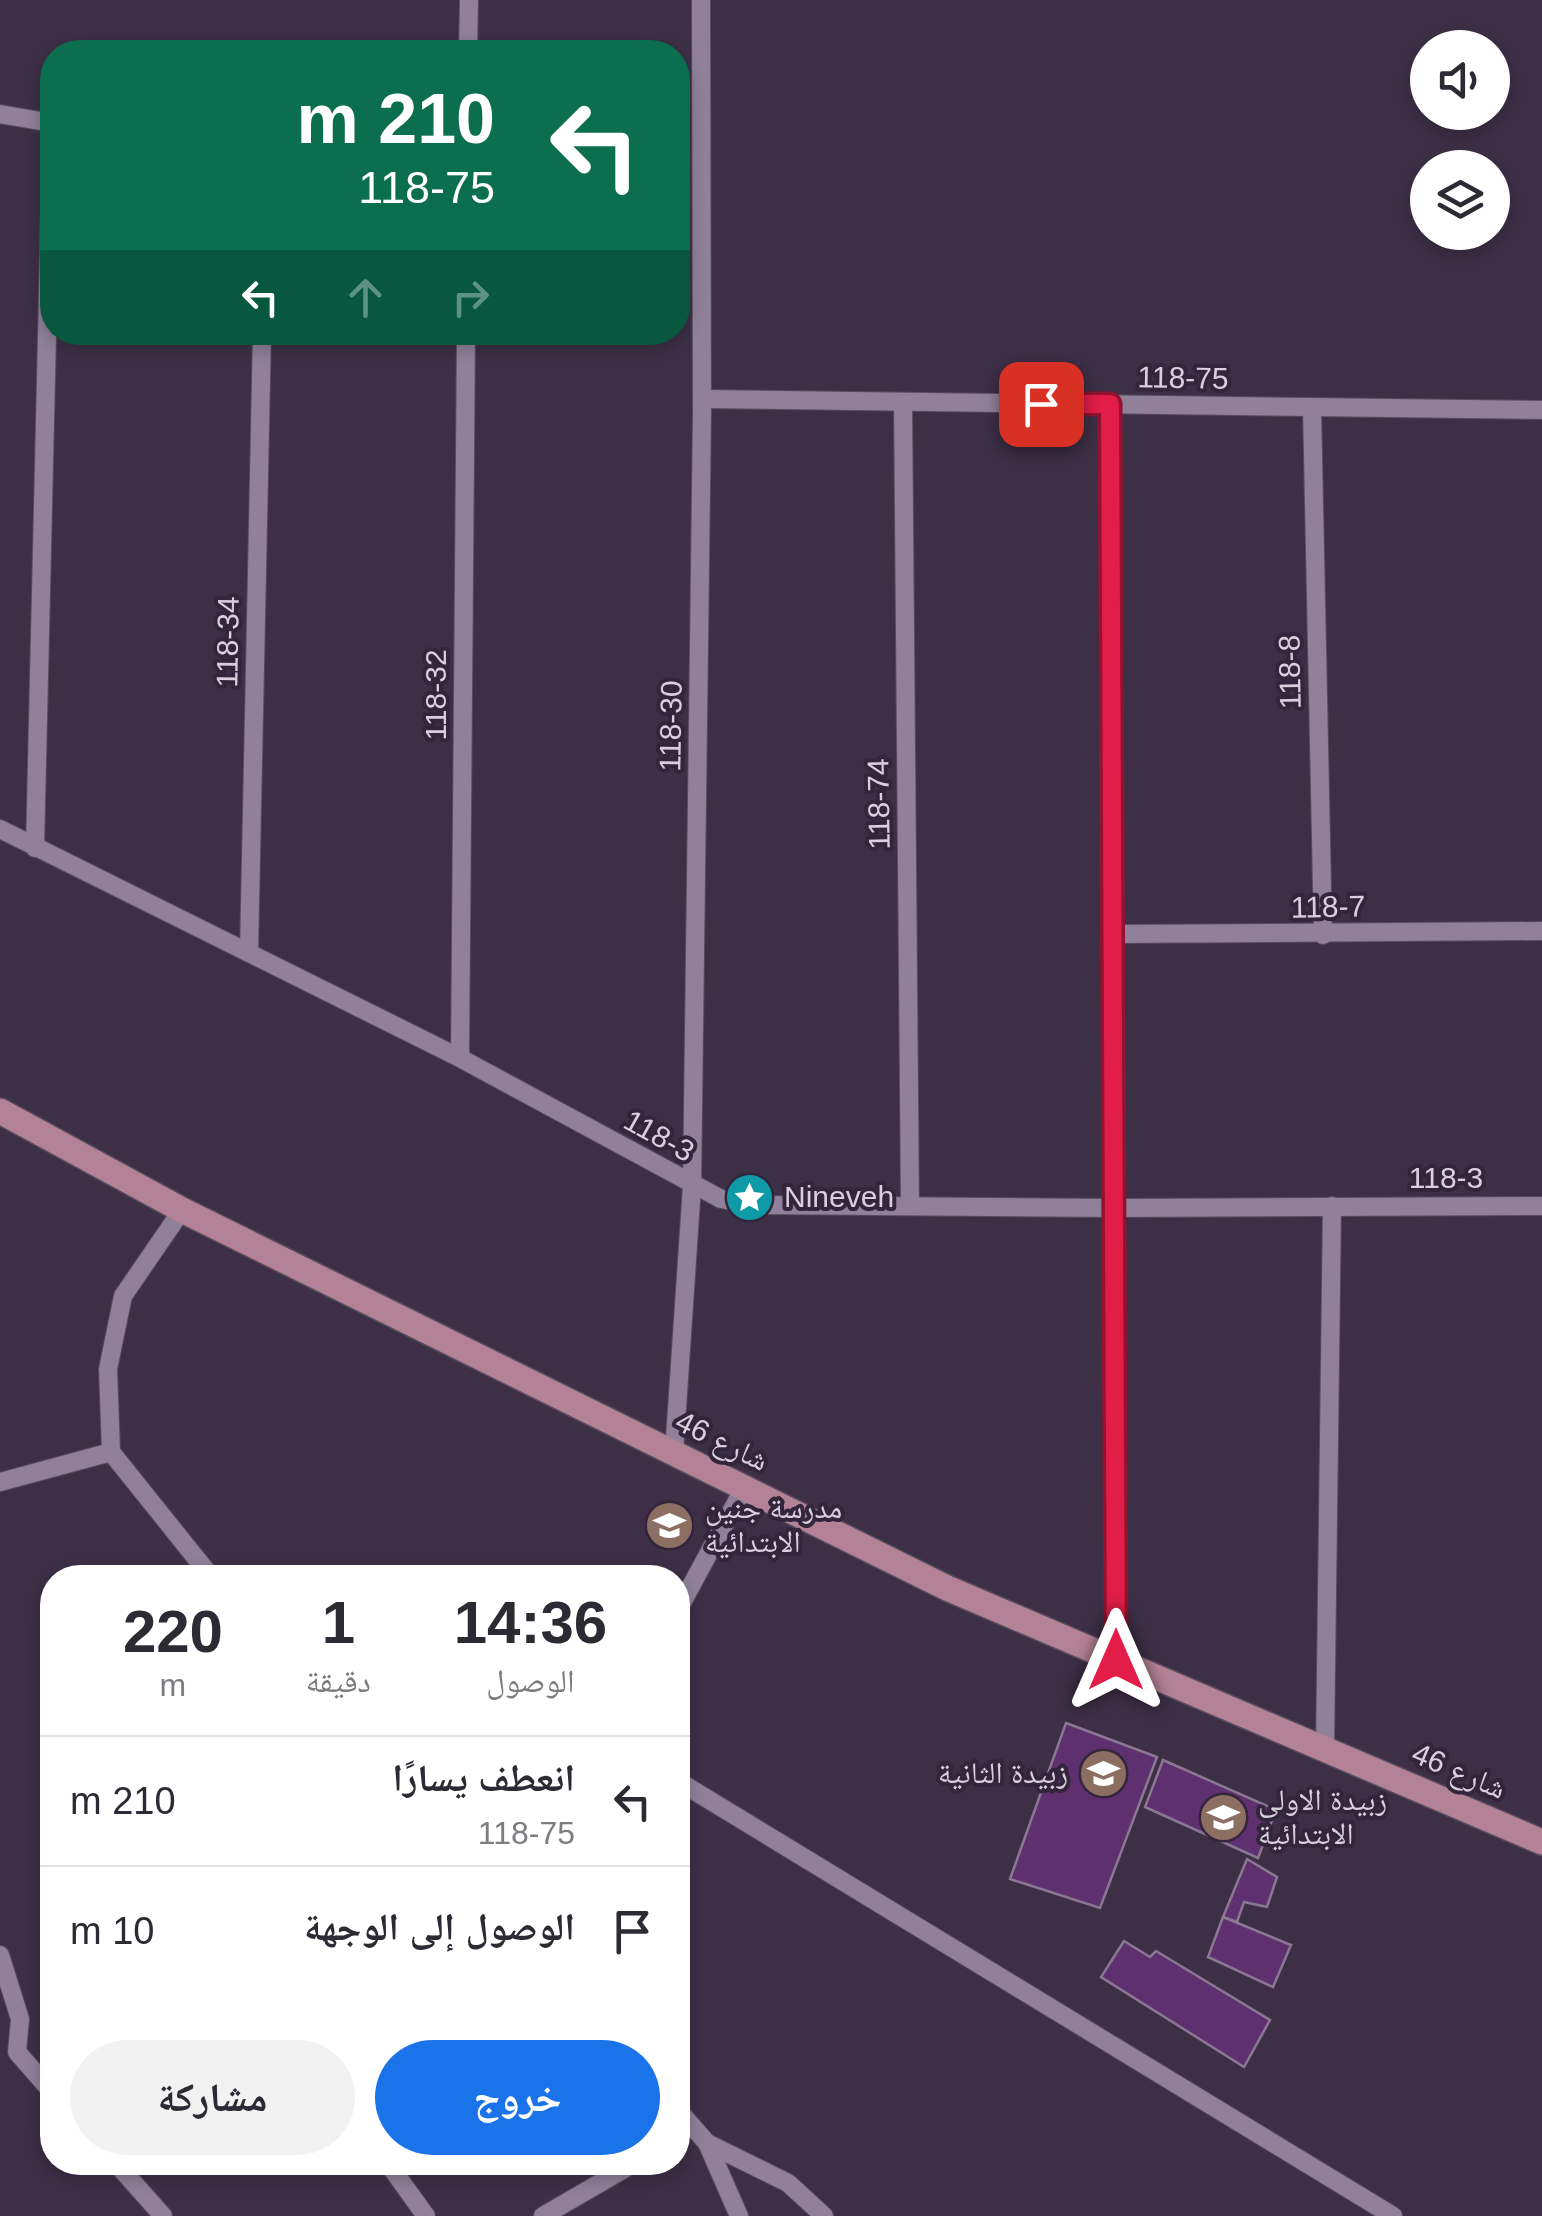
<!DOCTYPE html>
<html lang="ar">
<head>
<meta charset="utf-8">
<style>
  :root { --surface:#fff; --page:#f2f2f3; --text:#2b2b33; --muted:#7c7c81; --line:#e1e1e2; --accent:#1a73e8 }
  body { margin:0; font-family:Arial,"Noto Naskh Arabic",sans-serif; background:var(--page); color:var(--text); direction:rtl; height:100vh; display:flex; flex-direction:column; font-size:38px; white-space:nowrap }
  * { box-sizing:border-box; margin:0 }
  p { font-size:32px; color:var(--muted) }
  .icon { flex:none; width:55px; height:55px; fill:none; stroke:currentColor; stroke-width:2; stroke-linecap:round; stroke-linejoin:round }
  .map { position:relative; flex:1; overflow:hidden; direction:ltr }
  .drawer { position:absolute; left:40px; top:1565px; width:650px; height:610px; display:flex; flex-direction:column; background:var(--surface); border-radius:40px; box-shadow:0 5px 15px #0003; direction:rtl }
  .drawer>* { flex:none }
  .hud { position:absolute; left:40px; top:40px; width:650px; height:305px; border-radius:40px; box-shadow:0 5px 15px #0003; direction:rtl; background:#0b6e4f; color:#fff; overflow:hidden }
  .controls { position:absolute; left:1410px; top:30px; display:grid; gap:20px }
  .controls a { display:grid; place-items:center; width:100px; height:100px; border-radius:50%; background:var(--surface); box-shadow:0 5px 15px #0003; font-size:50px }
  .pin { position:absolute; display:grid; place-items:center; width:85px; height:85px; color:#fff; margin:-42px; border-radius:20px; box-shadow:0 5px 15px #0006 }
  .me { position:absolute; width:110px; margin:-55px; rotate:0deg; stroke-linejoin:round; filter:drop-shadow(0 0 8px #0008) }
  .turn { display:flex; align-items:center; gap:35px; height:210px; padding:0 30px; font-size:45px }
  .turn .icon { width:130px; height:130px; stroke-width:2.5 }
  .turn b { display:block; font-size:70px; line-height:85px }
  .lanes { display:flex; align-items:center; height:95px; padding:0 30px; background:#0003; justify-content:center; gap:50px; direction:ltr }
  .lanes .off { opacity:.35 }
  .eta { display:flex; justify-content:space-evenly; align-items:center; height:170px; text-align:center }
  .eta b { font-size:60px; font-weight:700; line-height:70px }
  .action { display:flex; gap:20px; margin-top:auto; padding:20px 30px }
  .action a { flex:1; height:115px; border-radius:60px; background:var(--accent); color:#fff; font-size:40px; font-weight:700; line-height:115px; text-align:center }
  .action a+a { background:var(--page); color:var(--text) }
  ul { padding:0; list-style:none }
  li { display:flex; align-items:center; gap:30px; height:130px; padding:0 30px; border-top:2px solid var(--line) }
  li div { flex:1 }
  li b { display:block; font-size:38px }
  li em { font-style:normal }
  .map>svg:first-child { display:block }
</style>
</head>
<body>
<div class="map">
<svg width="1542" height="2216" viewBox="0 0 1542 2216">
  <rect width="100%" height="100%" fill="#3d2f46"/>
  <g fill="#5f306f" stroke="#8a7791" stroke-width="2.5">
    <polygon points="1066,1723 1157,1757 1100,1908 1010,1879"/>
    <polygon points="1163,1760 1276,1810 1258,1858 1145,1807"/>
    <polygon points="1247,1859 1277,1877 1267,1907 1244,1902 1237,1922 1223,1917"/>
    <polygon points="1223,1917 1291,1945 1273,1987 1208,1957"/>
    <polygon points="1124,1941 1150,1957 1156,1951 1270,2020 1244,2067 1101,1977"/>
  </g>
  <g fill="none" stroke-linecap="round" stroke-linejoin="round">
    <defs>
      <g id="minor">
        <polyline points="468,52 469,0"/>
        <polyline points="0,114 52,123"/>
        <polyline points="702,399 1542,410"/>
        <polyline points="903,402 910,1206"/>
        <polyline points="1110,404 1115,1660"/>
        <polyline points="1312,407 1323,935"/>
        <polyline points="0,829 460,1058 721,1199 754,1205 1116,1208 1542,1206"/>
        <polyline points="35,848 52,123"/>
        <polyline points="1114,934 1542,931"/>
        <polyline points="249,953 262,332"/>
        <polyline points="460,1058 466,332"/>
        <polyline points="182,1210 123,1296 108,1369 111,1452 212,1578"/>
        <polyline points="674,1453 692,1186 702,413 701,0"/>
        <polyline points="0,1482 111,1452"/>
        <polyline points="678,1610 744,1488"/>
        <polyline points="1325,1749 1332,1206"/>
        <polyline points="678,1781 1393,2216"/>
        <polyline points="0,1955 20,2019 17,2052 52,2092"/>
        <polyline points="678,2110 707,2143 788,2183 824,2216"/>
        <polyline points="707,2143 739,2216"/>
        <polyline points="115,2162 163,2216"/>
        <polyline points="387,2162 426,2216"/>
        <polyline points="543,2216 636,2162"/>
      </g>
      <polyline id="major" points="0,1111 182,1210 947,1588 1542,1842"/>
    </defs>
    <use href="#minor" stroke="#574b5e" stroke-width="20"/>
    <use href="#major" stroke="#574b5e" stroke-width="28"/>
    <use href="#minor" stroke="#90809a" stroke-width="18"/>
    <use href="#major" stroke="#b48296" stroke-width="25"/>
  </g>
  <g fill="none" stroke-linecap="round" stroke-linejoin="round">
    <defs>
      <polyline id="route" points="1041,404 1110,404 1116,1660"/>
    </defs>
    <use href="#route" stroke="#92132f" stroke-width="25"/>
    <use href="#route" stroke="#e11d48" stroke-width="18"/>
  </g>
  <defs>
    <symbol id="sight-disc" viewBox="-11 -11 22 22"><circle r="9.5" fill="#0f9aa8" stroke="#33253c"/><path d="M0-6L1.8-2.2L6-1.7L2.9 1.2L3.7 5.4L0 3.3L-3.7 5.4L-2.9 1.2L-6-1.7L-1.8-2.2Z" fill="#fff"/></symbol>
    <symbol id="school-disc" viewBox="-11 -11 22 22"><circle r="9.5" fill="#8d6e63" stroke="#33253c"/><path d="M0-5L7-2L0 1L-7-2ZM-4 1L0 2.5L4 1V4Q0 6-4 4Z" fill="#fff"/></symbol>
  </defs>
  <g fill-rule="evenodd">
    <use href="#sight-disc" x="722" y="1170" width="55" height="55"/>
    <use href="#school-disc" x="642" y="1498" width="55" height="55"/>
    <use href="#school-disc" x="1076" y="1746" width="55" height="55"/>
    <use href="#school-disc" x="1196" y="1790" width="55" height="55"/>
  </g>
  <g text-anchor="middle" stroke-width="8" stroke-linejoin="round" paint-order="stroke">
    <g font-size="30" fill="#d9d0df" stroke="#33253c">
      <text transform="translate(1183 378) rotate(1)" y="10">118-75</text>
      <text transform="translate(228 642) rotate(-89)" y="10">118-34</text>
      <text transform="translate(1290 672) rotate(-91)" y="10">118-8</text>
      <text transform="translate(436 695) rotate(-90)" y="10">118-32</text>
      <text transform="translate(671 726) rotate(-89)" y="10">118-30</text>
      <text transform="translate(879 804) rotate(-91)" y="10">118-74</text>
      <text transform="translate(1328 907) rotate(-1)" y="10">118-7</text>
      <text transform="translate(659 1136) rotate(29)" y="10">118-3</text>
      <text x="1446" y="1188">118-3</text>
      <text transform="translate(722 1441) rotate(26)" y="10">شارع 46</text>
      <text transform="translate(1459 1771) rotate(23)" y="10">شارع 46</text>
    </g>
    <g font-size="30" fill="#d9d0df" stroke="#33253c" text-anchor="start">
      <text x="784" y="1207">Nineveh</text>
      <text x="705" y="1518">مدرسة جنين<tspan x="705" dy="34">الابتدائية</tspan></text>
      <text x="1068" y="1783" text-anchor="end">زبيدة الثانية</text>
      <text x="1258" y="1810">زبيدة الاولى<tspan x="1258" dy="34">الابتدائية</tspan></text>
    </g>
  </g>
</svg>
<div class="controls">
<a><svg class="icon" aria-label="sound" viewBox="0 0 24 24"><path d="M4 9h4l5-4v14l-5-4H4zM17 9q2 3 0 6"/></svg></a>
<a><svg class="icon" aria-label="layers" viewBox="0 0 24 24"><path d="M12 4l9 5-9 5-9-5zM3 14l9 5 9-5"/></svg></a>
</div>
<div class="pin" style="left:1041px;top:404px;background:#d93025"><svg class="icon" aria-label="arrive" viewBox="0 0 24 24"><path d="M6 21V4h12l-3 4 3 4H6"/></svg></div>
<svg class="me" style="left:1116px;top:1660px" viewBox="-20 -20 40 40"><path d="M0-17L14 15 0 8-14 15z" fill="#e11d48" stroke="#fff" stroke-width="4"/></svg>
<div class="hud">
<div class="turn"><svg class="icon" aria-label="left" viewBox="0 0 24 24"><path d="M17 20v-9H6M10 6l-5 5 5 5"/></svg><div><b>210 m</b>118-75</div></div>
<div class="lanes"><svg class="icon" aria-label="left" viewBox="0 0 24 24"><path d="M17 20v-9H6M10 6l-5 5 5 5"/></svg><svg class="icon off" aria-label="ahead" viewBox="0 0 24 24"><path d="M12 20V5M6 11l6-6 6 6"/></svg><svg class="icon off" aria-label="right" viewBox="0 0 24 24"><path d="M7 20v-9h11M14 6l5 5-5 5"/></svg></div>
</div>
<section class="drawer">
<div class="eta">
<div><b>14:36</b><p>الوصول</p></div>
<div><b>1</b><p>دقيقة</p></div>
<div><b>220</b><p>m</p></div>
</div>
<ul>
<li><svg class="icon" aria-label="left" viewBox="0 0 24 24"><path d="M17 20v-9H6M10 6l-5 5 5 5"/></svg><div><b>انعطف يسارًا</b><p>118-75</p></div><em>210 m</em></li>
<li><svg class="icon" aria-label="arrive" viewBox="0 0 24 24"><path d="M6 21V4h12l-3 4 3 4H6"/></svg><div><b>الوصول إلى الوجهة</b></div><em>10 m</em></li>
</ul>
<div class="action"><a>خروج</a><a>مشاركة</a></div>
</section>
</div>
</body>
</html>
